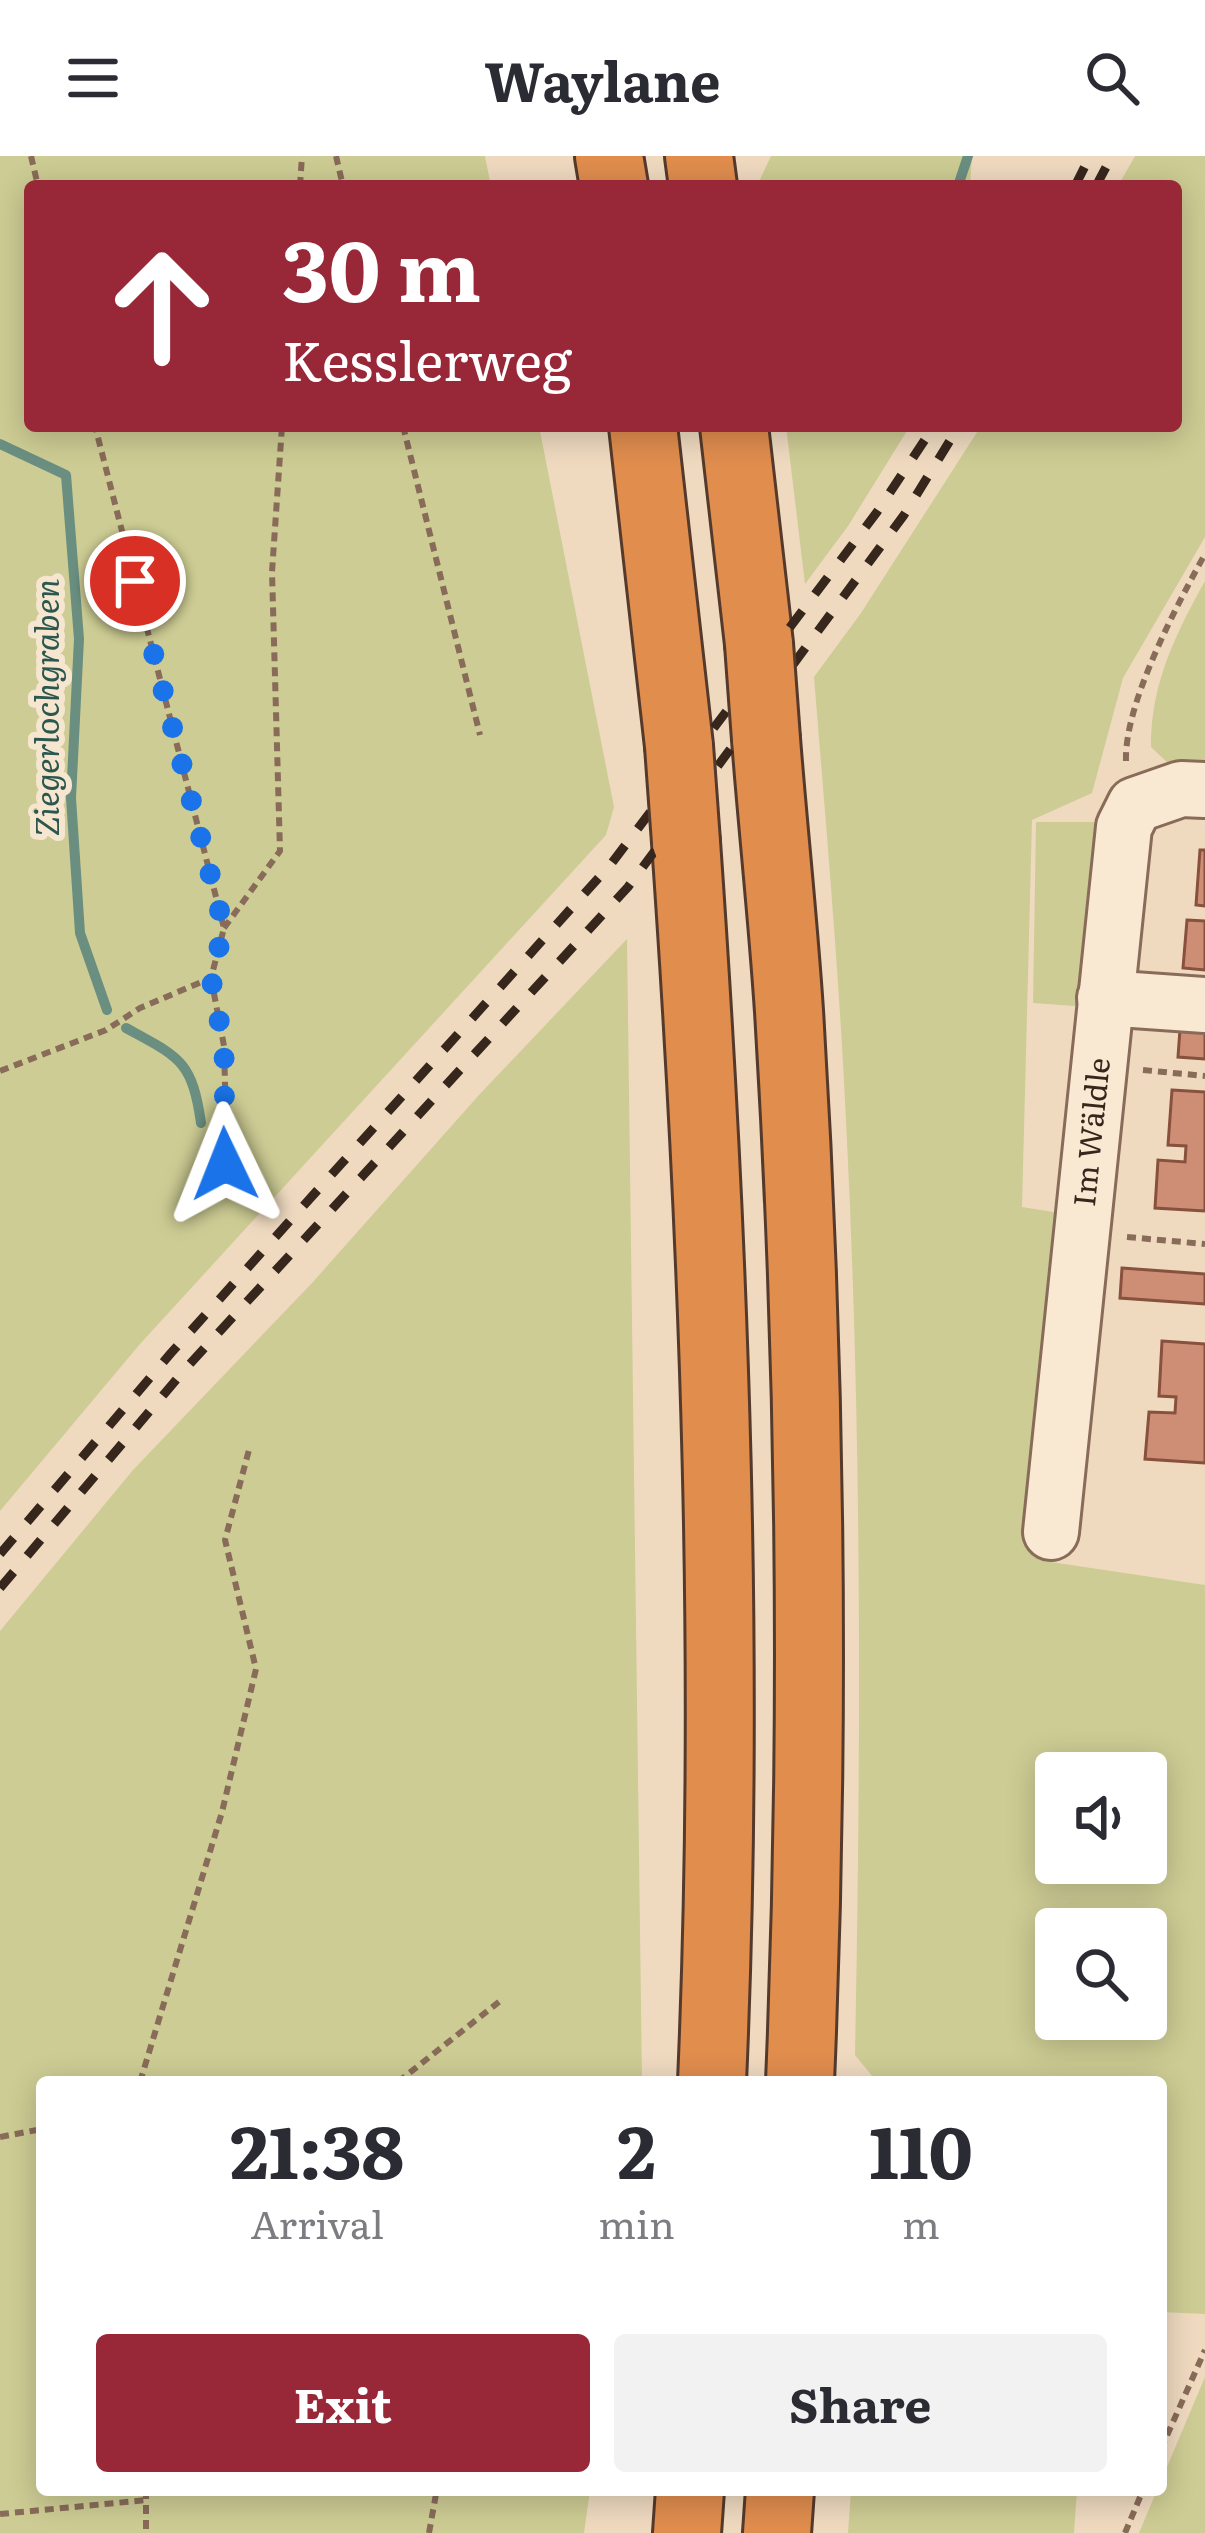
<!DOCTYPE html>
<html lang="en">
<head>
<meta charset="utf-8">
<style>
  :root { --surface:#fff; --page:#f2f2f3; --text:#2b2b33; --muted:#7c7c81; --accent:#982737 }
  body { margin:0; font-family:Literata,serif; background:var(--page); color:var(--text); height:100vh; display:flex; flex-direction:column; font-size:45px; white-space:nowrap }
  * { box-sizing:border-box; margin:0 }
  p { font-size:39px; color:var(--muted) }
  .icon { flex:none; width:66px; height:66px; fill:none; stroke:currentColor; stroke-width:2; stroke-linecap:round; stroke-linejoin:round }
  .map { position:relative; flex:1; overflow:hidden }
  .sheet { position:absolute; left:36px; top:1920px; width:1131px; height:420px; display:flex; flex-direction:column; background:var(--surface); border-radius:12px; box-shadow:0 6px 30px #0003 }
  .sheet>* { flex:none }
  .hud { position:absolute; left:24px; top:24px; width:1158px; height:252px; border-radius:12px; box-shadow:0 6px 30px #0003; background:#982737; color:#fff; overflow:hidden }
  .tools { position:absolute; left:1035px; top:1596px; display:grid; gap:24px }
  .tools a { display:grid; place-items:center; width:132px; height:132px; border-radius:12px; background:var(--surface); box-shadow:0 6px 30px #0003; font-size:60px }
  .pin { position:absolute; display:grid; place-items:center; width:102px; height:102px; color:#fff; margin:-51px; border:6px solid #fff; border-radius:50%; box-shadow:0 3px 12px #0007 }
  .me { position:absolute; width:132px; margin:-66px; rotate:358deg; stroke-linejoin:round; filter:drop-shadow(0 0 9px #0008) }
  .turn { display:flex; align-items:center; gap:42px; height:252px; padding:0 60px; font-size:54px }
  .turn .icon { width:156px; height:156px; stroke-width:2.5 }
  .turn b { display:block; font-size:84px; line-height:102px }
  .eta { display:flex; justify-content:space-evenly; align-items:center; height:204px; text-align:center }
  .eta b { font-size:72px; font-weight:700; line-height:84px }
  .primary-button { display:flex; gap:24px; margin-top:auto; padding:24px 60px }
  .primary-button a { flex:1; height:138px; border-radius:12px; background:var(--accent); color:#fff; font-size:48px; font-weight:700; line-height:138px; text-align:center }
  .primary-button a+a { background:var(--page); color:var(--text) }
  header { display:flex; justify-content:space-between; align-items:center; height:156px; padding:0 60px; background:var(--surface); font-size:54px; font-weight:700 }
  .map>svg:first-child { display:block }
</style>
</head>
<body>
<header><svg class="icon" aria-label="menu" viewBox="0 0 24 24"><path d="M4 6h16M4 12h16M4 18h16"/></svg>Waylane<svg class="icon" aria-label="search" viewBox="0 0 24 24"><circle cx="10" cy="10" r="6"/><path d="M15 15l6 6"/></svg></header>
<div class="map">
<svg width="1205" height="2377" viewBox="0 0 1205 2377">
  <rect width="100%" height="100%" fill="#efdac0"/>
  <g fill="#cdcc94" fill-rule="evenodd">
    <polygon points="0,0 485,0 491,30 30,30 30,270 539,270 614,651 606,679 140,1188 0,1355"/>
    <polygon points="771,0 972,0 970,30 757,30"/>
    <path d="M1135 0H1205V381L1123 522 1092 637 1032 664 1022 1051 1066 1058 1027 1342 1044 1405 1205 1429V2158L1161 2156V1926H877L855 1899C861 1587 862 1276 846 964 839 816 826 669 814 521L861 457 981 270H1176V30H1118ZM1056 1617H1146V1707H1056ZM1056 1773H1146V1863H1056Z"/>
    <polygon points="786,270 910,270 848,370 805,428"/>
    <path d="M1205 425V610L1169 608 1151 591C1150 529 1176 477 1205 425Z"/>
    <polygon points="1036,666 1104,666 1089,851 1033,847"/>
    <polygon points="627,783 642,1926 42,1926 42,2334 590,2334 584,2377 0,2377 0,1475 133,1314 312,1127 479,939"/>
    <polygon points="1205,2221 1205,2377 1139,2377 1157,2334 1161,2334 1161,2325"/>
    <polygon points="851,2334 1077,2334 1074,2377 848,2377"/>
  </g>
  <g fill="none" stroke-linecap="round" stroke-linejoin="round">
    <g stroke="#6a8f81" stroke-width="10">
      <polyline points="958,30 968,0"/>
      <polyline points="0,288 66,319 79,483 71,642 80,777 107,854"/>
      <path d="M126 872C179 901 192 904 201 967"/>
    </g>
  </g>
  <g fill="#ce8e75" stroke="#87513d" stroke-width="3">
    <polygon points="1200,694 1205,694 1205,750 1196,749"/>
    <polygon points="1187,764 1205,765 1205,814 1183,812"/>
    <polygon points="1180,873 1205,874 1205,903 1178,901"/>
    <polygon points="1172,934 1205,936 1205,1055 1155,1052 1158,1004 1185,1006 1186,990 1168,989"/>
    <polygon points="1122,1112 1205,1118 1205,1148 1120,1142"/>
    <polygon points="1162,1185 1205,1188 1205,1307 1145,1303 1149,1256 1175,1257 1176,1241 1159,1240"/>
  </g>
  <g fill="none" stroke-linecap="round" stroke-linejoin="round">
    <defs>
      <g id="minor">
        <polyline points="1105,842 1205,849"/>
        <path id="s1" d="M1051 1376 1124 671 1135 649 1181 633 1205 634"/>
      </g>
      <g id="highway">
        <polyline points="609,0 614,30"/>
        <polyline points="699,0 703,30"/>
        <polyline points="643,270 679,590"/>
        <polyline points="734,270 759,488"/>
        <path d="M766 583C773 673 783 764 789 855 811 1211 815 1570 800 1926"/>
        <path d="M686 686C715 1099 730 1512 712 1926"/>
        <polyline points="687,2377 690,2334"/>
        <polyline points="777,2377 780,2334"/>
      </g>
    </defs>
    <use href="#minor" stroke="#886b58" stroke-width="60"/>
    <use href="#highway" stroke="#553a2c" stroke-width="72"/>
    <g stroke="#886b58" stroke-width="6" stroke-dasharray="9 6" stroke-linecap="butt">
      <polyline points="31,0 38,30"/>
      <polyline points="336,0 343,30"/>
      <polyline points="300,30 302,0"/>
      <polyline points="403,270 480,579"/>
      <path d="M1126 605C1124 548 1177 449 1205 398"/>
      <polyline points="224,772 280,695 272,416 282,270"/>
      <polyline points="211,822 224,890 228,1043"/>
      <polyline points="1143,914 1205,920"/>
      <polyline points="0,915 106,874 140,852 211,822 224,772 95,270"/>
      <polyline points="1127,1081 1205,1088"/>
      <polyline points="140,1926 222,1656 256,1513 225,1384 250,1290"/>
      <polyline points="398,1926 500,1845"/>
      <polyline points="0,1981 42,1973"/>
      <polyline points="1161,2293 1205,2194"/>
      <polyline points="146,2334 146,2377"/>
      <polyline points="0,2358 147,2344"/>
      <polyline points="429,2377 436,2338"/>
      <polyline points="1125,2377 1143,2334"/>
    </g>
    <use href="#minor" stroke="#f9e9d3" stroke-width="54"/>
    <use href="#highway" stroke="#e08d4e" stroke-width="66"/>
    <g stroke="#37261c" stroke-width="9" stroke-dasharray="21 21" stroke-linecap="butt">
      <polyline points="1075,30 1090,0"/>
      <polyline points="1096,30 1112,0"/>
      <polyline points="0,1398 171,1197 611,708 877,356 934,270"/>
      <polyline points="0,1432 187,1211 628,731 904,359 959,270"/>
    </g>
    <defs>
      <g id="highway-bridge">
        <polyline points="759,488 766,583"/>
        <polyline points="679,590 686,686"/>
      </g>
    </defs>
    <use href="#highway-bridge" stroke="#553a2c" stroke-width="72" stroke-linecap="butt"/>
    <use href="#highway-bridge" stroke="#e08d4e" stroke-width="66"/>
  </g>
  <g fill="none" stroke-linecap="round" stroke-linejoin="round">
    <polyline stroke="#1a73e8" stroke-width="21" stroke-dasharray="0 37.8" points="135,425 224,772 211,822 224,890 225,1008"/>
  </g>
  <g text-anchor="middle" stroke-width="12" stroke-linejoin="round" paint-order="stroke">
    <g font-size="30" fill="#37261c" stroke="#f6e6d0">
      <text dy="10" stroke="none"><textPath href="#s1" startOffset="402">Im Wäldle</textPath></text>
    </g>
    <g font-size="33" font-style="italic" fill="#2b574f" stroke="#f6e6d0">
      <text transform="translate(47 552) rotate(-90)" y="12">Ziegerlochgraben</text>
    </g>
  </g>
</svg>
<div class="tools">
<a><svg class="icon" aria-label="sound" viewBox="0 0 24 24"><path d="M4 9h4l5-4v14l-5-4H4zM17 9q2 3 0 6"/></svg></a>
<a><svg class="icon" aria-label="search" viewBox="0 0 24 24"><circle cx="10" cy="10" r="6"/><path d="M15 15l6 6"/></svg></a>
</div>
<div class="pin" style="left:135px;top:425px;background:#d93025"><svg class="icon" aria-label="arrive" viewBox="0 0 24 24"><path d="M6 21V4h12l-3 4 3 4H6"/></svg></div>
<svg class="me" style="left:225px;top:1008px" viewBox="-20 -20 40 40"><path d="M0-17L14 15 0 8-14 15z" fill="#1a73e8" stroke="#fff" stroke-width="4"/></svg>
<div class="hud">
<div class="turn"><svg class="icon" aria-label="ahead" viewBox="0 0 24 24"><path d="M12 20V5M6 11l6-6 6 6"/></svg><div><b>30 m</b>Kesslerweg</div></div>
</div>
<section class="sheet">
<div class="eta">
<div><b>21:38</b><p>Arrival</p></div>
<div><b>2</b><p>min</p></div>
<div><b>110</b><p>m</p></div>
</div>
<div class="primary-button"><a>Exit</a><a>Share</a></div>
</section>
</div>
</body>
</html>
